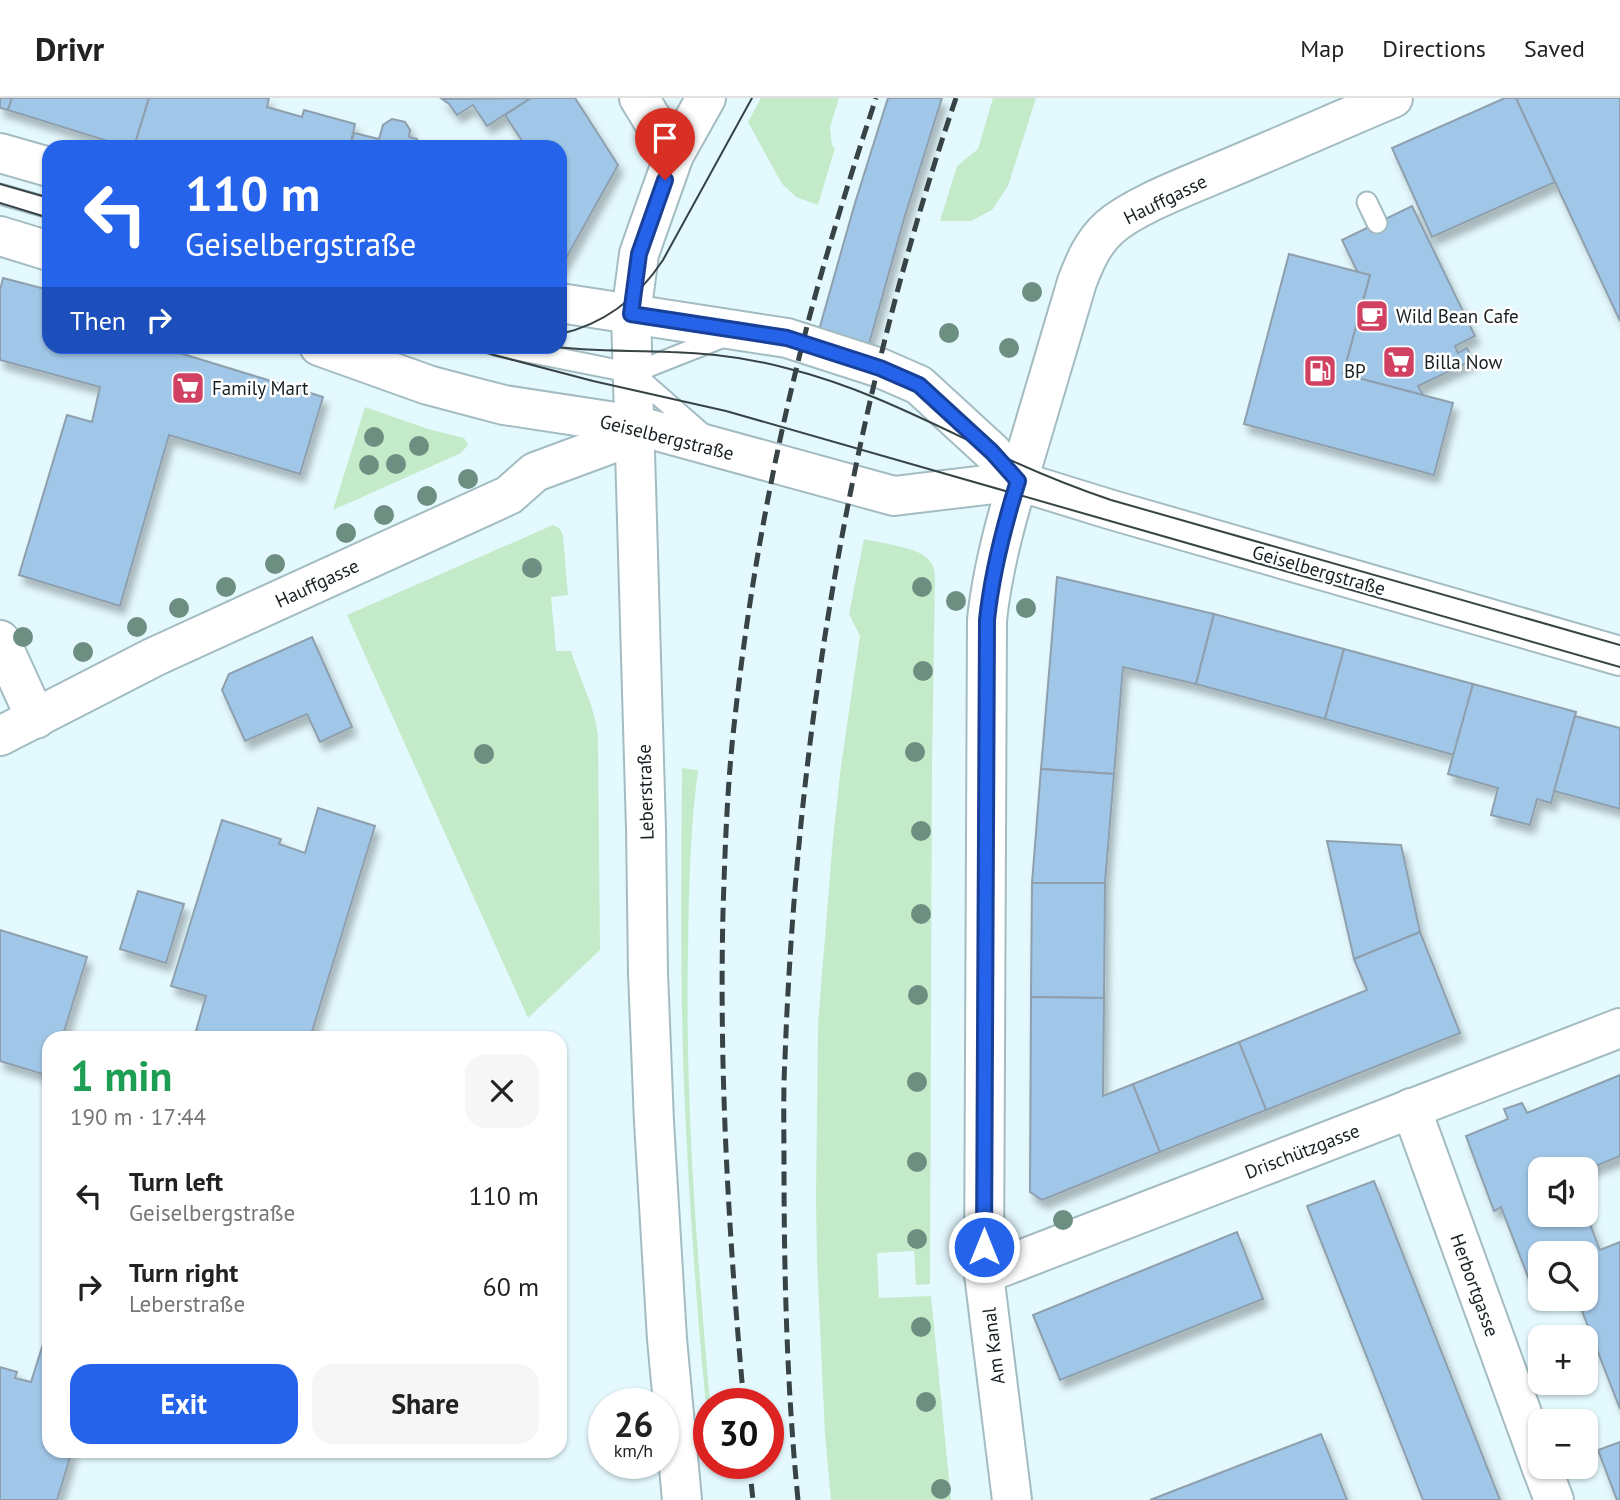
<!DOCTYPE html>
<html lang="en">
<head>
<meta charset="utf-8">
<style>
  :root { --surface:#fff; --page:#f6f6f6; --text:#222; --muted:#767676; --line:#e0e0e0; --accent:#2563eb }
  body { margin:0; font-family:"PT Sans",sans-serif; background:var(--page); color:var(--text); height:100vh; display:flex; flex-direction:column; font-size:26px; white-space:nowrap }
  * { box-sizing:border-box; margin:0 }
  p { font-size:23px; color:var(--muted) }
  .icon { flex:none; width:38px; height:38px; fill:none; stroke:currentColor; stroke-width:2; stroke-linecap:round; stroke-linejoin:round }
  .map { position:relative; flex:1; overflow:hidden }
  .drawer { position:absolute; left:42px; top:933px; width:525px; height:427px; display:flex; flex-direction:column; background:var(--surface); border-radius:21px; box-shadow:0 2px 5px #0004 }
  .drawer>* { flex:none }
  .guide { position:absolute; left:42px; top:42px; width:525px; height:214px; border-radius:21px; box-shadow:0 2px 5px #0004; background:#2563eb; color:#fff; overflow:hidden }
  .buttons { position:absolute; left:1528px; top:1059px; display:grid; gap:14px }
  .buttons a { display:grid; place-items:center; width:70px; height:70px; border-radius:14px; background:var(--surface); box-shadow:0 2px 5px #0004; font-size:35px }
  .speed { position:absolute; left:588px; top:1290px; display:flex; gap:14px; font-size:35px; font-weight:700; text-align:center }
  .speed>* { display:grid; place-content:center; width:91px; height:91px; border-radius:50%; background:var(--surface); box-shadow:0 2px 5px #0004; line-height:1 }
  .speed small { font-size:18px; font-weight:400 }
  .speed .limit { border:10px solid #d22; background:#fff; color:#111 }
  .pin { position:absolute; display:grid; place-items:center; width:60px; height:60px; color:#fff; margin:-72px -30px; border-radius:50% 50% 50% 0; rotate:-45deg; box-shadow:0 0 7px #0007 }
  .pin .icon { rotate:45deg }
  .me { position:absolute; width:77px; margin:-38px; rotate:0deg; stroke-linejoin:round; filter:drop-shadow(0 0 5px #0008) }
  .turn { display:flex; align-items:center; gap:24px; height:147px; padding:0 28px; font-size:32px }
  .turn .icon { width:91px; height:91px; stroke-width:2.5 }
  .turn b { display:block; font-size:49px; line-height:60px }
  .then { display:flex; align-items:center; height:66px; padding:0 28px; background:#0003; gap:14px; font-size:26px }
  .round { display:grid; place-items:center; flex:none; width:74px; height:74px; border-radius:21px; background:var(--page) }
  .headline { display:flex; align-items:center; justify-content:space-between; height:119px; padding:0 28px }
  h1 { font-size:42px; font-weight:600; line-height:52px; color:#1e9e55 }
  .action { display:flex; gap:14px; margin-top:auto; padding:14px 28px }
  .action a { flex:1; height:80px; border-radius:21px; background:var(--accent); color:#fff; font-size:28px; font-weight:600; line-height:80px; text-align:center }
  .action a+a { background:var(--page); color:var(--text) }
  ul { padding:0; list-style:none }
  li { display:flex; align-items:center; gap:21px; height:91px; padding:0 28px }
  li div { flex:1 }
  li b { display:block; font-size:26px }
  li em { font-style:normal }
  header { display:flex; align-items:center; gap:42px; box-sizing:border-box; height:98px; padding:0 35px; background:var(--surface); border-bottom:2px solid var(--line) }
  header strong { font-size:33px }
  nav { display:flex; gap:38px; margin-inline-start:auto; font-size:24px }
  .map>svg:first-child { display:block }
</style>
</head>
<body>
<header>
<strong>Drivr</strong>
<nav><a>Map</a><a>Directions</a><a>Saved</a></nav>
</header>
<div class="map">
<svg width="1620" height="1402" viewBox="0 0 1620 1402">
  <defs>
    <filter id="shadow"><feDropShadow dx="4.5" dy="8" stdDeviation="3.5" flood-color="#0004"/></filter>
  </defs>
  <rect width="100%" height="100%" fill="#e4f9fe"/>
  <g fill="#c3ebca">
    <polygon points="761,0 839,0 830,29 832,48 835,50 818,107 796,99 782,86 748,24"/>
    <polygon points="993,0 1036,0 1008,88 992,112 971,123 940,123 957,68 978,51"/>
    <polygon points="365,309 428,331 464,340 468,347 461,355 333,412"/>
    <path d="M553 427 559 430 563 437 568 497 551 499 556 553H571C580 582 595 608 598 638L600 852 528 920 347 517Z"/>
    <path d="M864 441C880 445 918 449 928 461 934 467 935 473 935 482L932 668 930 1186 916 1187 914 1153 877 1155 879 1200 931 1198 951 1402H831L825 1337 817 1163 816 1101 818 926 833 740 841 668 860 538 849 516Z"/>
    <path d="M682 670 698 672C690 732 689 792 688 853 685 1004 697 1155 710 1305L709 1337C697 1221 689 1105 684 988 680 882 681 776 682 670Z"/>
  </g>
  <g fill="#a1c7e8" stroke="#8e9fae" stroke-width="2" filter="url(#shadow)">
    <polygon points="0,0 12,0 8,12 0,10"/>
    <polygon points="12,0 149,0 134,49 127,49 8,12"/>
    <polygon points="149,0 269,0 267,9 302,19 304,12 355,26 350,49 134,49"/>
    <polygon points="531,0 487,28 473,7 457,17 449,6 442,1"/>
    <polygon points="531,0 575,0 618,67 560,171 560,49 526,49 505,17"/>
    <polygon points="888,0 942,0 904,121 869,246 819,232 855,105"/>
    <polygon points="1505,0 1516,0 1555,84 1432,139 1392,50"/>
    <polygon points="1516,0 1620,0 1620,223 1555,84"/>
    <polygon points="392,21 405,24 410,32 409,39 417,41 415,49 350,49 354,35 379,41 383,27"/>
    <polygon points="1412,108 1475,238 1455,248 1458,255 1467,250 1473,262 1418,288 1423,297 1343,276 1370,177 1358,175 1342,142"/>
    <polygon points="1289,156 1370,177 1343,276 1453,305 1434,377 1244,326"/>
    <polygon points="3,180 49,192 49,248 157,248 323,299 300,376 169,337 120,508 19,477 67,317 92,324 100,289 0,262 0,192"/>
    <polygon points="1057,479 1214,516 1196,586 1123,569 1114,676 1041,671"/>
    <polygon points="1214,516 1344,551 1325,621 1196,586"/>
    <polygon points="312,539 352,629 320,644 307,616 245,643 222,592 229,576"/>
    <polygon points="1344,551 1473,586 1454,657 1325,621"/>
    <polygon points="1473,586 1576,614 1551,705 1537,701 1530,727 1491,717 1498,690 1448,676"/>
    <polygon points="1575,618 1620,630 1620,711 1554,693"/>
    <polygon points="1041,671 1114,676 1105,785 1032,785"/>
    <polygon points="318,710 375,728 310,940 194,940 206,898 171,888 222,722 281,741 279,746 305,755"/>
    <polygon points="1327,743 1401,747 1420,834 1354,861"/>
    <polygon points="1032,785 1105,785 1104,900 1031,899"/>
    <polygon points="138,793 184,806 166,865 120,851"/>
    <polygon points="0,832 87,859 62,940 49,940 49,978 0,963"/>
    <polygon points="1420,834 1460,935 1266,1012 1239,944 1367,892 1354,861"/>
    <polygon points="1031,899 1104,900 1103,998 1133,986 1160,1054 1042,1102 1030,1094"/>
    <polygon points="1239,944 1266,1012 1160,1054 1133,986"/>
    <polygon points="1620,977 1620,1058 1586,1072 1540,1071 1540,1116 1586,1116 1600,1152 1620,1144 1620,1311 1577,1200 1586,1200 1586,1155 1540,1155 1541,1200 1537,1202 1501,1109 1494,1113 1466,1038 1508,1021 1504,1011 1522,1005 1527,1015"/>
    <polygon points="1374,1083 1500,1402 1423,1402 1372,1272 1307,1108"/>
    <polygon points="1237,1134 1263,1201 1060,1282 1033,1217"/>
    <polygon points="49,1227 49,1353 72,1353 57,1402 0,1402 0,1269 17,1274 15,1280 31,1284"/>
    <polygon points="1321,1336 1347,1402 1150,1402 1256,1361"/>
    <polygon points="1620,1344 1620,1402 1617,1402 1598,1352"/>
  </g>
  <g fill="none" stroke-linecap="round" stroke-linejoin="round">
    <defs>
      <g id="service">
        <polyline points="0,96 49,110"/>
        <polyline points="1367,104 1377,125"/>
        <polyline points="498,248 633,275 705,338"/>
        <polyline points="633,275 729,237"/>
      </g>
      <g id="minor">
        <polyline points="639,0 674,57"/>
        <polyline points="0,542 36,621"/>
        <polyline points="0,638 154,559 509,397 535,374 635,337"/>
        <polyline points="1411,1010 1540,1365"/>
        <polyline points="984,1176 1620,930"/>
        <polyline points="1541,1368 1554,1402"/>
        <path d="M1012 1402 984 1176 987 522C992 474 1004 428 1018 383"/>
      </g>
      <g id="tertiary">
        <polyline points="631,216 639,156 647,133 674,57 706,0"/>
        <path d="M1018 383 1077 184C1085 163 1093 144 1110 129 1134 108 1185 89 1215 76 1275 51 1334 25 1393 0"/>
      </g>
      <g id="secondary">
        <polyline points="0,55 49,69"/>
        <polyline points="0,138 49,153"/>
        <polyline points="560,205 787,240 880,270 919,287 992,354 1018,383"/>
        <polyline points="631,216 646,731 648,875 654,1024 667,1241 682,1402"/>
        <polyline points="319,248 428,287 477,300 504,307 635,327 894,398 1018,383 1112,412 1620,558"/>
      </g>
    </defs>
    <use href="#service" stroke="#a3bcc2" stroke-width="23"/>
    <use href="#minor" stroke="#a3bcc2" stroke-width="42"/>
    <use href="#tertiary" stroke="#a3bcc2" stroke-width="42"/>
    <use href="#secondary" stroke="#a3bcc2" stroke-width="42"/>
    <use href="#service" stroke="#fff" stroke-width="19"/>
    <use href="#minor" stroke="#fff" stroke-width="38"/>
    <use href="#tertiary" stroke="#fff" stroke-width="38"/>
    <use href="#secondary" stroke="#fff" stroke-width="38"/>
    <g stroke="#374345" stroke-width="2">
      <polyline points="0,86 49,100"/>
      <polyline points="0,105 49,120"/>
      <path d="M560 236C605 226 638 200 663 162L752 0"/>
      <polyline points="460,248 593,283 726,313 1620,569"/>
      <path d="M549 248C589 254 630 252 671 254 710 255 749 260 786 270 860 288 925 322 993 354 1031 372 1070 388 1111 402L1620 547"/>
    </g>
    <g stroke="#374345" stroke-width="5" stroke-dasharray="14 7" stroke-linecap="butt">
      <path d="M744 1306C729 1142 719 978 723 814 725 752 727 690 734 628 747 507 768 386 797 268 819 177 847 88 876 0"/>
      <polyline points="749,1365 753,1402"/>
      <path d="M798 1402C787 1291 784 1179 784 1067 784 1031 783 995 785 960 797 634 851 309 956 0"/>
    </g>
  </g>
  <g fill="#6d8f81">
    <circle cx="1032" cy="194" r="10"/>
    <circle cx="949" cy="235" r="10"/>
    <circle cx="1009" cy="250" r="10"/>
    <circle cx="374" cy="339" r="10"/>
    <circle cx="419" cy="348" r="10"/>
    <circle cx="396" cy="366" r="10"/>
    <circle cx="369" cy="367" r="10"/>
    <circle cx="468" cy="381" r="10"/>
    <circle cx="427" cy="398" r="10"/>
    <circle cx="384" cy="417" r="10"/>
    <circle cx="346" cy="435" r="10"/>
    <circle cx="275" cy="466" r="10"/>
    <circle cx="532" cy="470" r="10"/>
    <circle cx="226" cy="489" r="10"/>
    <circle cx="922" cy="489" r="10"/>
    <circle cx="956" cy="503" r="10"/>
    <circle cx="179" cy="510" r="10"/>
    <circle cx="1026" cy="510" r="10"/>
    <circle cx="137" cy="529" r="10"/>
    <circle cx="23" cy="539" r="10"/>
    <circle cx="83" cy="554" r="10"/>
    <circle cx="923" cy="573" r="10"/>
    <circle cx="915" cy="654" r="10"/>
    <circle cx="484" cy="656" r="10"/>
    <circle cx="921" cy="733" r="10"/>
    <circle cx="921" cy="816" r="10"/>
    <circle cx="918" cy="897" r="10"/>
    <circle cx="917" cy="984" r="10"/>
    <circle cx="917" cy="1064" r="10"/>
    <circle cx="1063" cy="1122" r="10"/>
    <circle cx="917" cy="1141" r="10"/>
    <circle cx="921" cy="1229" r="10"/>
    <circle cx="926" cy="1304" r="10"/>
    <circle cx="941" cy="1391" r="10"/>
  </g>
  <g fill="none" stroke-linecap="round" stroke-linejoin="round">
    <defs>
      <path id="route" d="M665 82 639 156 631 216 787 240 880 270 919 287 992 354 1018 383C1004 428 992 474 987 522L984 1149"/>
    </defs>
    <use href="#route" stroke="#184099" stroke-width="18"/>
    <use href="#route" stroke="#2563eb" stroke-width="12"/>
  </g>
  <defs>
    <symbol id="cafe-square" viewBox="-11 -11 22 22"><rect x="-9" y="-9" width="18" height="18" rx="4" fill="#d14162" stroke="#fff"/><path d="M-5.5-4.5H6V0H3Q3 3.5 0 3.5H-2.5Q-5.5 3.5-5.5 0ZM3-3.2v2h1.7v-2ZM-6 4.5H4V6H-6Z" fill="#fff"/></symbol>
    <symbol id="supermarket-square" viewBox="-11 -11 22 22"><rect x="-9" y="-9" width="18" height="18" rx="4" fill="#d14162" stroke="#fff"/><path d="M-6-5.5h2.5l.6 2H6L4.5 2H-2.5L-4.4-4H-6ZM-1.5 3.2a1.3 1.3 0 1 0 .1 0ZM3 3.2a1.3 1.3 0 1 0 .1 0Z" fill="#fff"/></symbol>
    <symbol id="fuel-square" viewBox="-11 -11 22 22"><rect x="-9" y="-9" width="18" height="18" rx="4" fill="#d14162" stroke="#fff"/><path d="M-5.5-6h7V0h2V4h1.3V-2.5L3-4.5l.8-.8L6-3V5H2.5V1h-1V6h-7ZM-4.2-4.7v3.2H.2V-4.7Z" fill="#fff"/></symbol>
  </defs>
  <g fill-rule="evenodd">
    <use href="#cafe-square" x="1353" y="199" width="38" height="38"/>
    <use href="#supermarket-square" x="1380" y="245" width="38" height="38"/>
    <use href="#fuel-square" x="1301" y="254" width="38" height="38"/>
    <use href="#supermarket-square" x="169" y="271" width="38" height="38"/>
  </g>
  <g text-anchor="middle" stroke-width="5" stroke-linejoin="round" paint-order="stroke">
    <g font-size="19" fill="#162022" stroke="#fff">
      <text transform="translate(1165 101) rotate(-26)" y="7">Hauffgasse</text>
      <text transform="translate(667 339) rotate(14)" y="7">Geiselbergstraße</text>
      <text transform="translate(1319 472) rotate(16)" y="7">Geiselbergstraße</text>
      <text transform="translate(317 485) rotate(-25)" y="7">Hauffgasse</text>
      <text transform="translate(645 694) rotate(-92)" y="7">Leberstraße</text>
      <text transform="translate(1302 1053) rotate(-21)" y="7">Drischützgasse</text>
      <text transform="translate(1475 1187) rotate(70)" y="7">Herbortgasse</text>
      <text transform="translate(993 1248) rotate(-97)" y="7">Am Kanal</text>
    </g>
    <g font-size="19" fill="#162022" stroke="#fff" text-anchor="start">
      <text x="1396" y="225">Wild Bean Cafe</text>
      <text x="1424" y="271">Billa Now</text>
      <text x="1344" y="280">BP</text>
      <text x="212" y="297">Family Mart</text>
    </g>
  </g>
</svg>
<div class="buttons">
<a><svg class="icon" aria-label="sound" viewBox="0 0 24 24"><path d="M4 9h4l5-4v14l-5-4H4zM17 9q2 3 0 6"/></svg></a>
<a><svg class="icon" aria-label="search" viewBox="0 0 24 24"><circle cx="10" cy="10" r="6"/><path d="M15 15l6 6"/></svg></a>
<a>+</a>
<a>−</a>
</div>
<div class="speed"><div>26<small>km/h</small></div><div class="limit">30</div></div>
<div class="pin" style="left:665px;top:82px;background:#d93025"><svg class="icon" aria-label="arrive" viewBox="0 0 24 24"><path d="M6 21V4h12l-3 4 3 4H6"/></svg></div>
<svg class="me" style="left:984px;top:1149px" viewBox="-20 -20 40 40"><circle r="17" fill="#2563eb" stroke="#fff" stroke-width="3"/><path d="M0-11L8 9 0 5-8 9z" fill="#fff"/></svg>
<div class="guide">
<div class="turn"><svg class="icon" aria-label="left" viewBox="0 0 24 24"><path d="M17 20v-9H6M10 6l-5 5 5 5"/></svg><div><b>110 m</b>Geiselbergstraße</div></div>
<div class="then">Then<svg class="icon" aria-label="right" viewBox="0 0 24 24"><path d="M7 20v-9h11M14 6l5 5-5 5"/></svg></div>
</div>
<section class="drawer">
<div class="headline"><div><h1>1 min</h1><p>190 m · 17:44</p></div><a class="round"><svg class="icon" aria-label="close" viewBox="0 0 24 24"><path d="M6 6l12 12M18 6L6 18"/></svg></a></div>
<ul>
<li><svg class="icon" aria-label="left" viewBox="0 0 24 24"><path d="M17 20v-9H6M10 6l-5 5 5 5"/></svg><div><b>Turn left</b><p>Geiselbergstraße</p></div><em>110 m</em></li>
<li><svg class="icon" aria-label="right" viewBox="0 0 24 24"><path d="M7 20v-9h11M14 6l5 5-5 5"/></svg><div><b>Turn right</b><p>Leberstraße</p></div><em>60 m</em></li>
</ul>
<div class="action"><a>Exit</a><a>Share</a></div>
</section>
</div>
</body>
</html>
